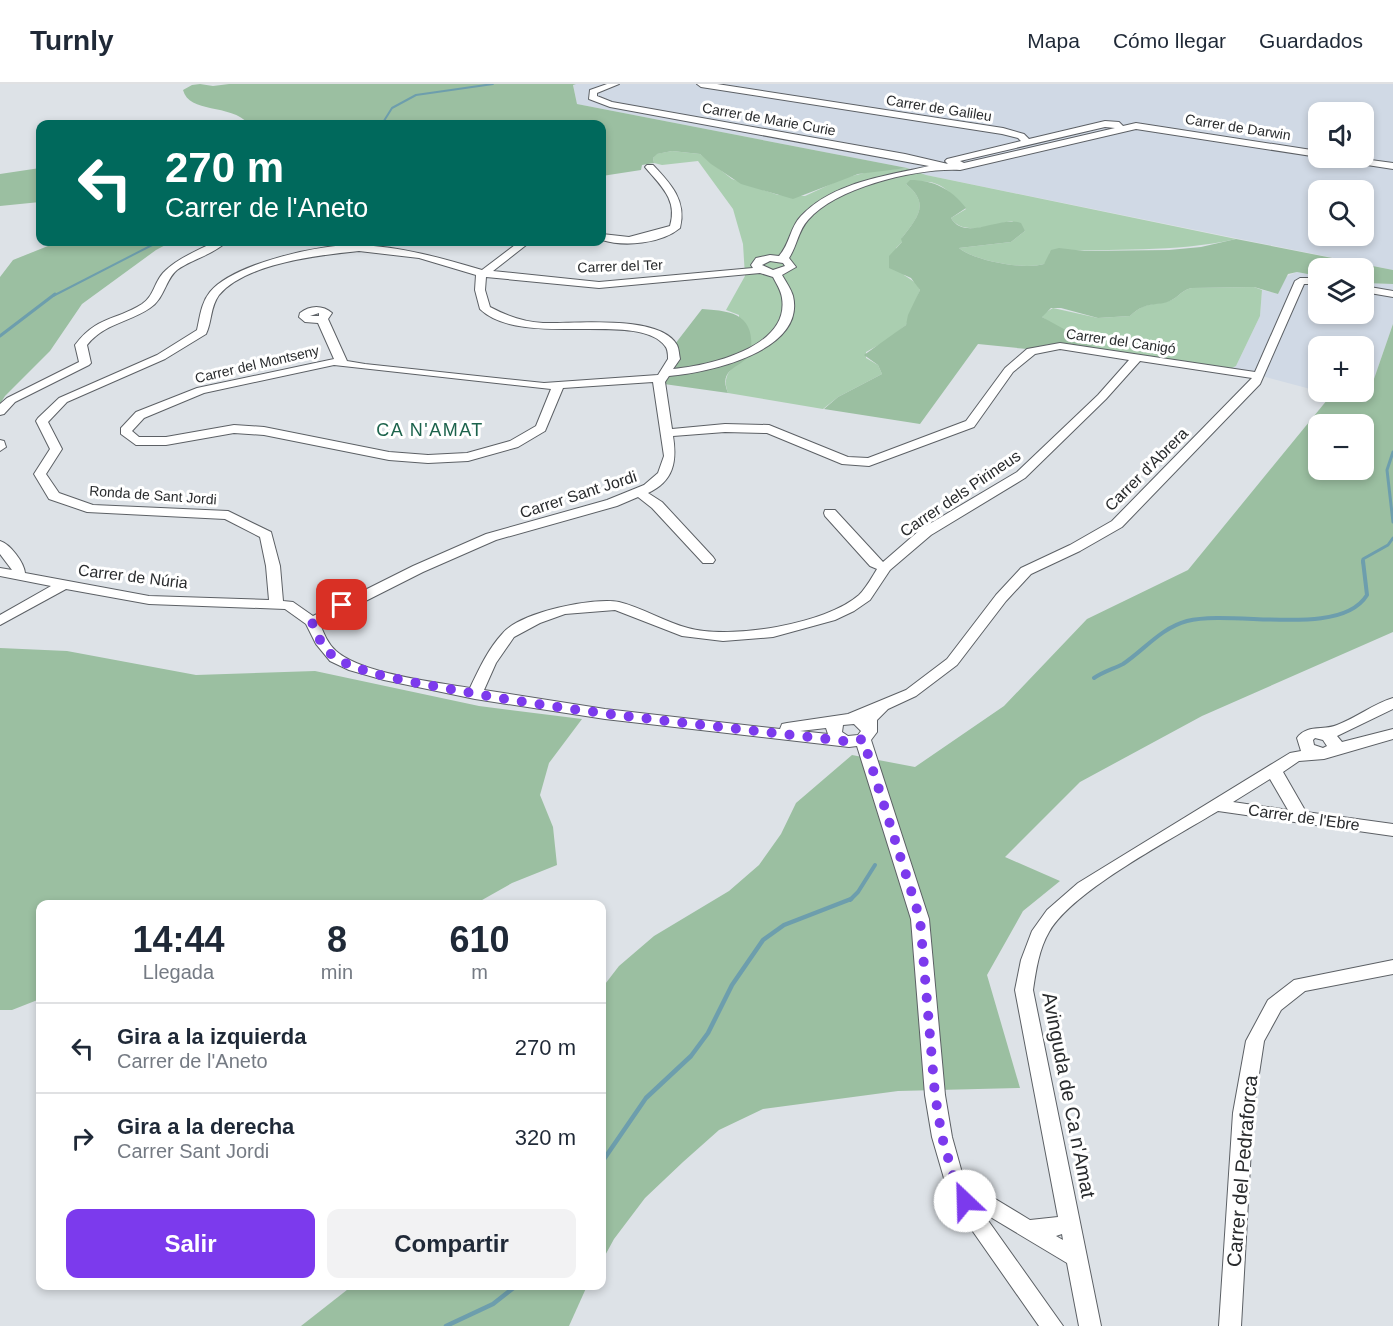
<!DOCTYPE html>
<html lang="es">
<head>
<meta charset="utf-8">
<style>
  :root { --surface:#fff; --page:#f2f2f3; --text:#1f2937; --muted:#747a83; --line:#e0e1e3; --accent:#7c3aed }
  body { margin:0; font-family:Helvetica,sans-serif; background:var(--page); color:var(--text); height:100vh; display:flex; flex-direction:column; font-size:22px; white-space:nowrap }
  * { box-sizing:border-box; margin:0 }
  p { font-size:20px; color:var(--muted) }
  .icon { flex:none; width:33px; height:33px; fill:none; stroke:currentColor; stroke-width:2; stroke-linecap:round; stroke-linejoin:round }
  .map { position:relative; flex:1; overflow:hidden }
  .panel { position:absolute; left:36px; top:816px; width:570px; height:390px; display:flex; flex-direction:column; background:var(--surface); border-radius:12px; box-shadow:0 3px 9px #0003 }
  .panel>* { flex:none }
  .guide { position:absolute; left:36px; top:36px; width:570px; height:126px; border-radius:12px; box-shadow:0 3px 9px #0003; background:#00695c; color:#fff; overflow:hidden }
  .controls { position:absolute; left:1308px; top:18px; display:grid; gap:12px }
  .controls a { display:grid; place-items:center; width:66px; height:66px; border-radius:12px; background:var(--surface); box-shadow:0 3px 9px #0003; font-size:30px }
  .pin { position:absolute; display:grid; place-items:center; width:51px; height:51px; color:#fff; margin:-26px; border-radius:12px; box-shadow:0 3px 9px #0006 }
  .me { position:absolute; width:66px; margin:-33px; rotate:336deg; stroke-linejoin:round; filter:drop-shadow(0 0 4px #0008) }
  .turn { display:flex; align-items:center; gap:21px; height:126px; padding:0 30px; font-size:27px }
  .turn .icon { width:78px; height:78px; stroke-width:2.5 }
  .turn b { display:block; font-size:42px; line-height:51px }
  .eta { display:flex; justify-content:space-evenly; align-items:center; height:102px; text-align:center }
  .eta b { font-size:36px; font-weight:700; line-height:42px }
  .primary-button { display:flex; gap:12px; margin-top:auto; padding:12px 30px }
  .primary-button a { flex:1; height:69px; border-radius:12px; background:var(--accent); color:#fff; font-size:24px; font-weight:700; line-height:69px; text-align:center }
  .primary-button a+a { background:var(--page); color:var(--text) }
  ul { padding:0; list-style:none }
  li { display:flex; align-items:center; gap:18px; height:90px; padding:0 30px; border-top:2px solid var(--line) }
  li div { flex:1 }
  li b { display:block; font-size:22px }
  li em { font-style:normal }
  header { display:flex; align-items:center; gap:36px; box-sizing:border-box; height:84px; padding:0 30px; background:var(--surface); border-bottom:2px solid var(--line) }
  header strong { font-size:28px }
  nav { display:flex; gap:33px; margin-inline-start:auto; font-size:21px }
  .map>svg:first-child { display:block }
</style>
</head>
<body>
<header>
<strong>Turnly</strong>
<nav><a>Mapa</a><a>Cómo llegar</a><a>Guardados</a></nav>
</header>
<div class="map">
<svg width="1393" height="1242" viewBox="0 0 1393 1242">
  <rect width="100%" height="100%" fill="#dde2e7"/>
  <g fill="#d0d9e5" fill-rule="evenodd">
    <path d="M573 0H1393V186L926 91 907 84 577 20ZM1318 28H1364V74H1318ZM1318 106H1364V152H1318Z"/>
    <polygon points="1297,188 1318,192 1318,230 1364,230 1364,199 1393,200 1393,240 1366,318 1320,308 1364,308 1364,262 1318,262 1318,307 1232,284 1236,282 1260,232 1262,206 1278,210 1285,193"/>
  </g>
  <g fill="#aaceb0">
    <path d="M672 67 700 70 732 95 778 111 805 112 844 94 872 87 907 84 926 91 1236 155C1174 169 1112 164 1050 168L1048 177 1044 180C1024 186 975 177 959 164L1011 158 1025 147 1012 137C995 140 962 153 951 134L966 125C946 104 937 92 906 100 931 120 917 134 902 154V158L896 164 904 191 916 199 920 206 906 241 886 257 866 268V274L878 281 882 290 838 313 823 325 728 309C723 296 727 287 738 279L739 231 726 226 745 192 743 160 733 125 698 77 662 81 654 79 653 74 656 70Z"/>
    <path d="M1254 203 1262 206 1260 232 1236 282 1232 284 1089 265 1042 233 1043 230 1053 224 1098 234 1130 232C1149 214 1158 224 1175 214 1181 210 1183 206 1192 204Z"/>
  </g>
  <g fill="#9bbfa1" fill-rule="evenodd">
    <path d="M200 0 213 2 229 0H576L573 1 577 20 907 84 858 90 793 115 741 100 711 80 700 70 672 67 657 70 653 74 654 79 642 81 641 86 602 92V40H249C230 19 189 30 183 6L192 1Z"/>
    <polygon points="40,84 40,118 0,122 0,90"/>
    <path d="M910 96C934 96 951 105 966 124L951 134C965 158 1001 131 1021 139L1025 147 1011 158 959 164C975 177 1024 186 1044 180L1051 166 1059 164 1084 167 1169 166 1201 163 1236 155 1393 186V200L1364 199V184H1318V192L1297 188 1288 190 1278 210 1254 203 1192 204C1183 206 1181 210 1175 214 1159 225 1149 214 1130 232L1098 234 1061 224H1051L1042 233 1093 261 1089 265 1051 260 1027 265 978 260 920 340 824 325 838 313 882 290 878 281 864 271 906 241 908 231 920 206 911 194 889 184V172L902 158 901 155C917 134 931 120 906 100Z"/>
    <polygon points="58,158 171,158 156,166 82,220 50,267 5,312 0,320 0,193 13,176"/>
    <path d="M702 225C735 227 755 231 751 270 739 285 718 284 728 309L664 300 675 260Z"/>
    <path d="M1393 240V548L1202 632 1080 698 1005 773 1060 797 1023 827 987 891 1020 1004 898 1007 763 1025 719 1046 683 1078 645 1114 614 1155 602 1177V904L619 882 654 852 729 807 759 781 781 750 796 719 852 671 915 683 1004 622 1087 535 1188 486 1332 310 1366 318ZM1318 340H1364V386H1318Z"/>
    <polygon points="0,564 67,567 196,591 315,587 479,622 582,635 549,679 540,711 553,743 557,781 512,799 475,820 40,820 40,915 12,926 0,926"/>
    <polygon points="352,1202 587,1202 569,1242 301,1242"/>
  </g>
  <g fill="none" stroke-linecap="round" stroke-linejoin="round">
    <g stroke="#6d9ead" stroke-width="2">
      <polyline points="382,40 392,24 416,11 493,0"/>
      <polyline points="53,212 158,158"/>
    </g>
    <g stroke="#6d9ead" stroke-width="3">
      <polyline points="0,252 55,210"/>
      <polyline points="1393,368 1387,386 1393,438"/>
      <polyline points="1363,479 1363,475 1388,461 1393,454"/>
    </g>
    <g stroke="#6d9ead" stroke-width="4">
      <path d="M1094 594C1103 588 1113 585 1123 580 1144 566 1161 544 1187 537 1233 525 1340 555 1367 511L1363 477"/>
      <polyline points="850,816 858,808 875,781"/>
    </g>
    <g stroke="#6d9ead" stroke-width="4.5">
      <polyline points="602,1078 646,1014 691,972 708,949 732,901 763,856 784,841 851,815"/>
      <polyline points="446,1242 493,1220 516,1202"/>
    </g>
    <defs>
      <g id="minor">
        <path d="M607 0H619L597 9V12L612 18 905 70 948 80 945 77 947 75 1021 57 1018 54 1002 50 701 3 697 0H717L1003 44 1024 50 1029 55 1105 37 1119 38 1123 42 1136 39 1318 67V73L1136 45 960 86C917 84 837 103 808 136 798 147 797 162 789 174L796 183 782 191C786 198 791 205 793 212 806 268 706 289 669 292L665 298 672 345 725 340 769 341 848 373 868 374 966 337 1005 284 1027 265 1060 259 1255 288 1295 197 1300 194H1318V200H1304L1260 300 1122 443 1080 467 1031 490 1006 517 957 581 916 612 888 625 877 636V648L871 656 929 835 945 1011 952 1053 964 1096 1030 1136 1058 1133 1015 906 1021 876 1032 847 1047 826 1078 799 1290 669 1301 667 1297 654C1307 640 1323 647 1337 641 1356 634 1373 620 1393 614V625L1337 652 1342 658 1393 645V655L1324 675 1299 677 1283 688 1306 728 1393 740V752L1218 727C1174 754 1073 806 1049 848 1039 865 1036 886 1033 906L1101 1242H1079L1067 1179 982 1128 1063 1242H1039L967 1139 946 1101 932 1053 925 1011 911 835 857 662 849 663 605 635 475 615 384 596 349 586 330 577 316 560 306 540 285 525 149 520 66 505 0 541V531L51 502 0 492V484L12 486 0 470V457C10 460 24 478 25 489L149 512 269 516 266 482 260 453 225 435 87 428 49 415 34 390 50 365 36 337 38 334 59 314 157 271 197 246C200 233 201 219 210 208 234 179 324 159 360 161 402 163 442 174 482 186L519 158H530L493 187 599 198 753 184 751 181 756 174 770 171 779 172C790 160 790 143 801 132 833 98 886 92 929 82L610 23 589 15 590 6ZM1105 43 1115 44 964 79 960 77ZM359 167 419 174 476 191 475 206 480 225C521 265 639 226 665 262 668 265 668 271 668 275L658 291 544 299 365 280 347 277 328 235 332 229C323 221 310 221 300 229L299 233 305 238 318 239 334 275 197 304 136 328 121 344V350L136 361H166L234 349 264 351 389 376 428 379 468 377 518 363 545 347 563 304 653 298 664 372 658 389 644 401 607 416 486 450 413 482 313 532 293 518 283 517 280 482 271 448 228 427 93 421 59 409 46 390 62 365 48 338 67 318 165 275 206 250C212 238 210 223 219 211 246 179 320 171 359 167ZM770 177 783 179 785 182 773 186 762 181ZM760 189 773 193C776 199 781 206 782 214 790 263 709 282 673 285L680 275C679 271 679 265 677 261 660 230 573 240 543 239 524 238 507 232 490 223L485 206 486 193 599 204ZM319 229V232H310ZM1060 265 1129 276 1098 311 1017 388 921 445 883 478 835 426H825L824 429 825 432 870 482 877 485C872 493 866 504 859 511 826 540 730 556 688 544 665 538 643 524 619 518 593 513 521 528 503 549 488 565 479 585 470 604 436 598 362 590 336 567 328 560 324 550 320 540L423 488 496 456 617 422 638 413 652 424 703 479H713L715 476 713 473 662 418 648 409C674 397 677 377 673 352L725 348 767 349 842 380 869 382 974 343 1013 288 1035 270ZM1140 277 1252 294 1112 437 1070 461 1021 484 996 511 947 575 906 606 848 630 787 639 782 640 780 645 605 625 484 606 496 579 514 553 540 539 565 530 615 526 682 552 723 557 773 553 835 536 854 527 870 516 890 486 931 451 1025 394 1106 315ZM334 281 551 305 536 342 510 357 467 369 428 371 389 368 264 343 234 341 166 353H139L132 347 144 334 204 309ZM854 640 861 647 858 651 848 652 842 648 843 641ZM826 644 828 650 800 647ZM1315 654 1323 656 1327 662 1323 664 1314 661 1313 656ZM1270 695 1288 726 1233 718ZM1062 1150 1063 1156 1056 1152Z"/>
        <polygon points="1336,74 1356,74 1393,79 1393,85 1341,77"/>
        <path d="M647 81H653C671 100 687 117 680 144 661 160 624 163 602 156V150L629 153 670 142C678 116 661 102 645 83Z"/>
        <path d="M214 158H226C213 171 192 175 177 186 165 196 165 214 150 224 128 239 105 239 87 261L91 279 89 281 15 318 4 330 0 331V320L7 314 79 278 75 261C97 232 115 237 142 220 154 212 154 199 163 189 176 175 197 167 214 158Z"/>
        <polygon points="1364,202 1393,207 1393,213 1364,208"/>
        <polygon points="0,356 4,357 6,363 0,367"/>
        <polygon points="1393,876 1393,890 1305,907 1281,926 1264,957 1253,1029 1241,1242 1219,1242 1233,1029 1246,957 1268,916 1294,896"/>
      </g>
    </defs>
    <use href="#minor" stroke="#5c6065" stroke-width="2"/>
    <use href="#minor" fill="#fff" fill-rule="evenodd"/>
  </g>
  <g fill="none" stroke-linecap="round" stroke-linejoin="round">
    <path stroke="#7c3aed" stroke-width="10" stroke-dasharray="0 18" d="M342 521 312 538C318 554 325 569 341 577 373 593 420 599 455 606 587 631 719 642 852 658L863 655 920 835 935 1011 942 1053 956 1101 965 1117"/>
  </g>
  <g text-anchor="middle" stroke-width="6" stroke-linejoin="round" paint-order="stroke">
    <g font-size="14" fill="#292b2d" stroke="#fff">
      <text transform="translate(939 24) rotate(9)" y="5">Carrer de Galileu</text>
      <text transform="translate(769 35) rotate(10)" y="5">Carrer de Marie Curie</text>
      <text transform="translate(1238 43) rotate(9)" y="5">Carrer de Darwin</text>
      <text transform="translate(620 182) rotate(-2)" y="5">Carrer del Ter</text>
      <text transform="translate(1121 257) rotate(8)" y="5">Carrer del Canigó</text>
      <text transform="translate(257 280) rotate(-13)" y="5">Carrer del Montseny</text>
      <text transform="translate(153 411) rotate(4)" y="5">Ronda de Sant Jordi</text>
    </g>
    <g font-size="16" fill="#292b2d" stroke="#fff">
      <text transform="translate(1146 385) rotate(-45)" y="6">Carrer d'Abrera</text>
      <text transform="translate(960 409) rotate(-34)" y="6">Carrer dels Pirineus</text>
      <text transform="translate(578 410) rotate(-18)" y="6">Carrer Sant Jordi</text>
      <text transform="translate(133 492) rotate(7)" y="6">Carrer de Núria</text>
      <text transform="translate(1304 733) rotate(8)" y="6">Carrer de l'Ebre</text>
    </g>
    <g font-size="18" letter-spacing="1.5" fill="#1c634c" stroke="#fff">
      <text x="430" y="352">CA N'AMAT</text>
    </g>
    <g font-size="20" fill="#292b2d" stroke="#fff">
      <text transform="translate(1069 1011) rotate(79)" y="7">Avinguda de Ca n'Amat</text>
      <text transform="translate(1242 1087) rotate(-85)" y="7">Carrer del Pedraforca</text>
    </g>
  </g>
</svg>
<div class="controls">
<a><svg class="icon" aria-label="sound" viewBox="0 0 24 24"><path d="M4 9h4l5-4v14l-5-4H4zM17 9q2 3 0 6"/></svg></a>
<a><svg class="icon" aria-label="search" viewBox="0 0 24 24"><circle cx="10" cy="10" r="6"/><path d="M15 15l6 6"/></svg></a>
<a><svg class="icon" aria-label="layers" viewBox="0 0 24 24"><path d="M12 4l9 5-9 5-9-5zM3 14l9 5 9-5"/></svg></a>
<a>+</a>
<a>−</a>
</div>
<div class="pin" style="left:342px;top:521px;background:#d93025"><svg class="icon" aria-label="arrive" viewBox="0 0 24 24"><path d="M6 21V4h12l-3 4 3 4H6"/></svg></div>
<svg class="me" style="left:965px;top:1117px" viewBox="-20 -20 40 40"><circle r="19" fill="#fff"/><path d="M0-13L10 11 0 6-10 11z" fill="#7c3aed"/></svg>
<div class="guide">
<div class="turn"><svg class="icon" aria-label="left" viewBox="0 0 24 24"><path d="M17 20v-9H6M10 6l-5 5 5 5"/></svg><div><b>270 m</b>Carrer de l'Aneto</div></div>
</div>
<section class="panel">
<div class="eta">
<div><b>14:44</b><p>Llegada</p></div>
<div><b>8</b><p>min</p></div>
<div><b>610</b><p>m</p></div>
</div>
<ul>
<li><svg class="icon" aria-label="left" viewBox="0 0 24 24"><path d="M17 20v-9H6M10 6l-5 5 5 5"/></svg><div><b>Gira a la izquierda</b><p>Carrer de l'Aneto</p></div><em>270 m</em></li>
<li><svg class="icon" aria-label="right" viewBox="0 0 24 24"><path d="M7 20v-9h11M14 6l5 5-5 5"/></svg><div><b>Gira a la derecha</b><p>Carrer Sant Jordi</p></div><em>320 m</em></li>
</ul>
<div class="primary-button"><a>Salir</a><a>Compartir</a></div>
</section>
</div>
</body>
</html>
